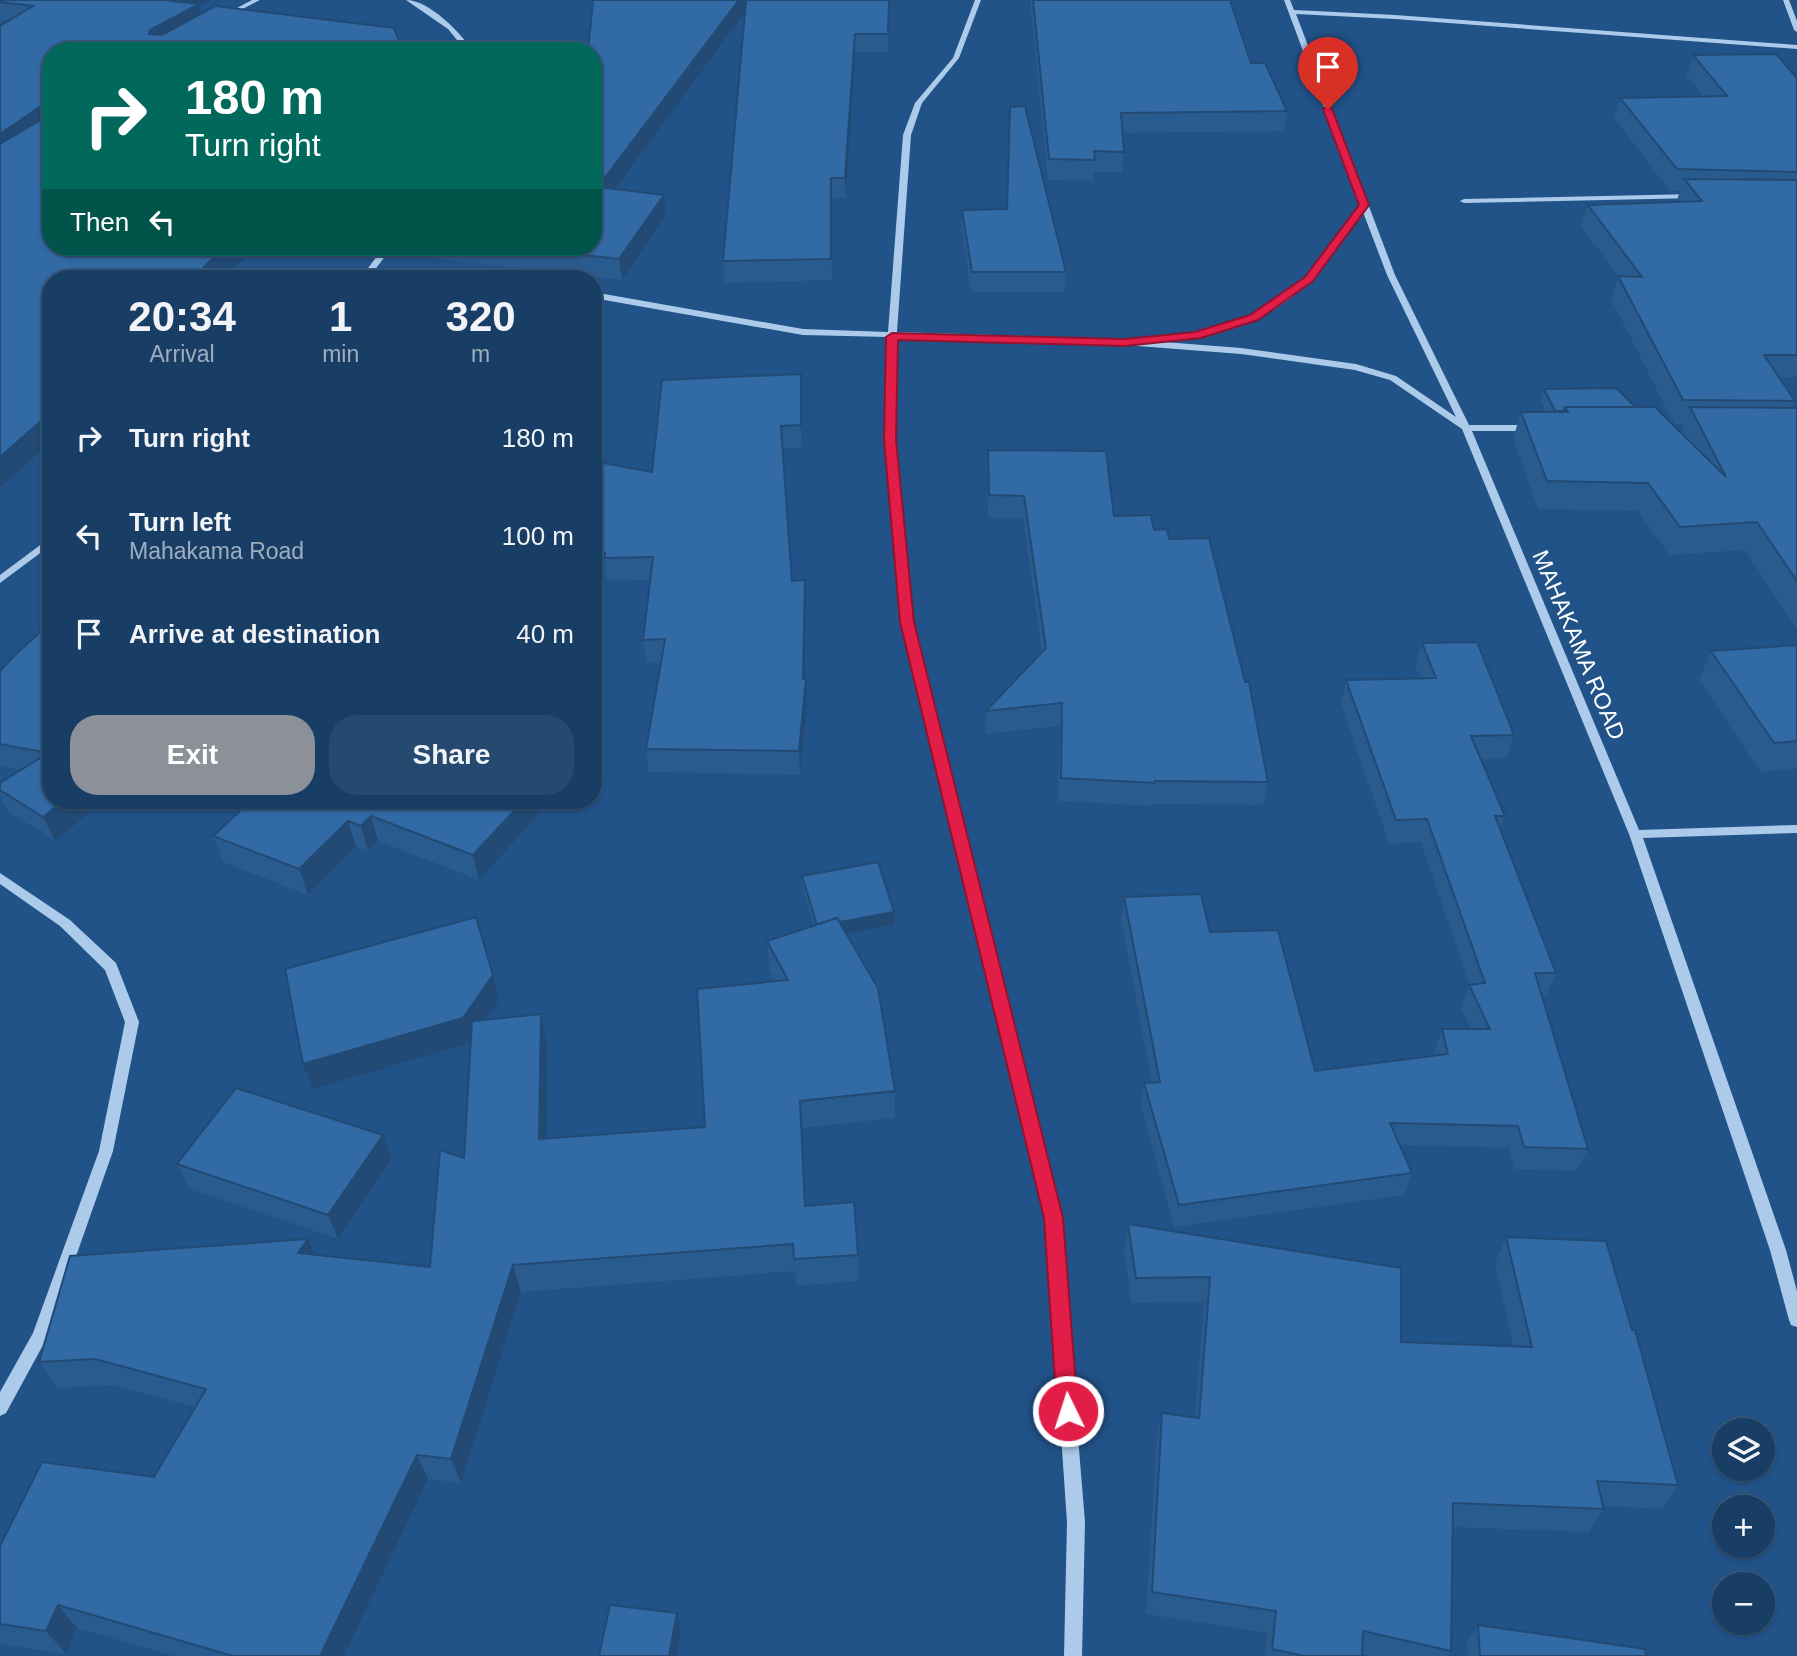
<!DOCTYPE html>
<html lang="en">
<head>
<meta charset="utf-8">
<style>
  :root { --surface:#193e66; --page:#26496f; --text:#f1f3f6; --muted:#9faebf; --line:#37577a; --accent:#8c9099 }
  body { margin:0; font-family:Arial,sans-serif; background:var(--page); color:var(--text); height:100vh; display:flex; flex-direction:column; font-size:26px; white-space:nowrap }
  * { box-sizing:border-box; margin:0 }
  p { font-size:23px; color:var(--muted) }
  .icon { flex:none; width:38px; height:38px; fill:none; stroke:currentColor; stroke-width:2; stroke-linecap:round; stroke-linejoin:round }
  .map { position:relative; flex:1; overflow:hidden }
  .side { position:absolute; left:42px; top:270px; width:560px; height:539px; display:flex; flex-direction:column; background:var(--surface); border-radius:28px; box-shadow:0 2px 5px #0004,0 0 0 2px var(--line) }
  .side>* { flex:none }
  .guide { position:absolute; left:42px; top:42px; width:560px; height:214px; border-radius:28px; box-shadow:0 2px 5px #0004,0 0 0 2px var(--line); background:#00695c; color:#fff; overflow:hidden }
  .tools { position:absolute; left:1712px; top:1418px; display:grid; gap:14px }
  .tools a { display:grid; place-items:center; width:63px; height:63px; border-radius:50%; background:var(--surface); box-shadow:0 2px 5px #0004,0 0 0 2px var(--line); font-size:35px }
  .pin { position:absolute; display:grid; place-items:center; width:60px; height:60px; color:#fff; margin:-72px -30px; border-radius:50% 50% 50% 0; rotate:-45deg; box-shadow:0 0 7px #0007 }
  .pin .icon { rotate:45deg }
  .me { position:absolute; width:77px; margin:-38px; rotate:356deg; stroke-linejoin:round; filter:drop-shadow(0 0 5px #0008) }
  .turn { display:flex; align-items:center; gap:24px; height:147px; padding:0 28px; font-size:32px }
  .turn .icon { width:91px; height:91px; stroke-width:2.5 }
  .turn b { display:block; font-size:49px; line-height:60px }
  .then { display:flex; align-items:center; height:66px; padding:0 28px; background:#0003; gap:14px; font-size:26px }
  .eta { display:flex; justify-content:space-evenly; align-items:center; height:119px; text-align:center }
  .eta b { font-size:42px; font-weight:700; line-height:49px }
  .button { display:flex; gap:14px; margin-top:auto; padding:14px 28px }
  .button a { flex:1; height:80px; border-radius:28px; background:var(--accent); color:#fff; font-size:28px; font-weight:700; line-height:80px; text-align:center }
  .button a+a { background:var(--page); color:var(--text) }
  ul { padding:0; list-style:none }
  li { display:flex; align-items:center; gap:21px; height:98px; padding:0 28px }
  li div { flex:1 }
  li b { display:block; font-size:26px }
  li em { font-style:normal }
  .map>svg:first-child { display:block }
</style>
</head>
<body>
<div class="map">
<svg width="1797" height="1656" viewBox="0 0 1797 1656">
  <rect width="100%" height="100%" fill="#215288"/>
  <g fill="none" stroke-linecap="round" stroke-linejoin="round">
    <g fill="#accbea" fill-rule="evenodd">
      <polygon points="252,0 260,0 227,17 222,16"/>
      <path d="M406 0C429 0 460 32 473 51H466L448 29Z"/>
      <path d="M975 0H981L959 58 922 103 911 135 897 332 1125 339 1241 348 1356 364 1396 376 1456 417 1387 275 1363 212C1315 283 1285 320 1196 337 1185 339 1169 344 1160 339L1164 336C1217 330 1271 314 1309 274 1329 253 1344 228 1360 204L1284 0H1290L1294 10 1395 15 1797 45V49L1395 19 1296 14 1395 275 1469 425H1533L1538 428 1533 431H1472L1639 830 1797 825V833L1643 838 1786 1250 1797 1291V1327L1791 1325 1789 1320 1770 1250 1629 834 1462 429 1390 380 1355 370 1241 354 1125 345 896 338 895 440 912 622 1060 1218 1085 1522 1082 1656H1064L1067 1522 1046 1218 902 622 885 440 888 337 803 335 593 298V292L803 329 888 332 903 135 915 103 953 58Z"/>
      <polygon points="1783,0 1789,0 1797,21 1797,32 1794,30"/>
      <polygon points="1695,194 1699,196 1698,198 1464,203 1460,201 1464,199"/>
      <polygon points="384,247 392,247 374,271 469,275 473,278 371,276 369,278 363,278 362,276"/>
      <polygon points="51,537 51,545 0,583 0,575"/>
      <polygon points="0,873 70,920 116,963 139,1022 113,1151 48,1336 6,1413 0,1416 0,1392 33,1333 99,1151 125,1022 105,970 60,926 0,884"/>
    </g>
  </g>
  <g fill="#2a5b8e">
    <polygon points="0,0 199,5 51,247 260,247 224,274 51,278 51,442 0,488 0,26 8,21 0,20"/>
    <polygon points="593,0 889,0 888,52 855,52 846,198 831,198 832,280 725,283 723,261 745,12 614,189 664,195 666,216 622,280 438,259 435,247 593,247"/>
    <polygon points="1031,0 1230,0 1251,63 1287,111 1284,131 1122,133 1124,152 1122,172 1094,172 1093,181 1048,180 1031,11"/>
    <polygon points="1693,55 1797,78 1797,377 1779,378 1795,401 1792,408 1797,408 1797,629 1745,550 1669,555 1638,511 1538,509 1513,439 1521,412 1546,412 1540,401 1544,389 1635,407 1681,432 1684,424 1674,424 1611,299 1618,276 1581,226 1588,205 1678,202 1677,200 1680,191 1670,191 1614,118 1620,98 1704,97 1686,75"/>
    <polygon points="962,210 1066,272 1064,292 971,292 962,230"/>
    <polygon points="801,374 802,448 783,448 792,581 806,603 805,679 806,679 807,703 800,775 649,772 646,749 661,662 646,663 643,640 651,580 607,581 606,576 593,577 593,461 652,472"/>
    <polygon points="988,450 1114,516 1154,530 1169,539 1268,782 1263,805 1152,804 1152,806 1058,801 1060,726 985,734 986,711 1042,652 1023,518 988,518 987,472"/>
    <polygon points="51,622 55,841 7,811 0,796 0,783 21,770 0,766 0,671"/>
    <polygon points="1422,643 1514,735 1507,758 1480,759 1505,816 1500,830 1556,973 1546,996 1542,996 1588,1149 1577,1171 1514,1169 1509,1148 1400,1145 1412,1173 1404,1195 1174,1227 1141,1106 1144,1083 1152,1082 1121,920 1124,897 1210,932 1315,1071 1435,1055 1434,1051 1442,1029 1471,1029 1461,1008 1469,985 1421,842 1389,844 1341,703 1346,680 1421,679 1415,666"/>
    <polygon points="1797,645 1797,769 1760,772 1699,680 1711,651"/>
    <polygon points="252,800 545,807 479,880 378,841 368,851 356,846 308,895 223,862 213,836"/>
    <polygon points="802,876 894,912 894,925 846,934 895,1091 895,1118 802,1128 806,1206 858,1255 859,1281 796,1286 795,1271 521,1292 461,1483 428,1479 344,1656 174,1656 77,1628 66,1654 0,1644 0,1546 154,1477 195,1407 112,1385 57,1388 39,1362 308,1239 315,1255 430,1267 464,1158 470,1043 313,1089 493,975 499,1000 486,1020 547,1042 546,1139 705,1127 775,982 769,970 767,941 814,926 803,889"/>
    <polygon points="383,1135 392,1159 338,1239 189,1189 177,1164"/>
    <polygon points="1128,1224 1401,1342 1513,1346 1495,1263 1506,1237 1678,1485 1662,1509 1603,1506 1604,1509 1589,1532 1453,1527 1451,1651 1448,1656 1369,1656 1362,1654 1362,1656 1265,1656 1267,1633 1146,1614 1157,1437 1162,1413 1195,1417 1204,1302 1131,1303 1124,1250"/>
    <polygon points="1478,1625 1646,1656 1468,1656 1467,1642"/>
  </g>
  <g fill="#224a74">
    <polygon points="158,0 212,0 199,5 204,23 156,49 149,34"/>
    <polygon points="739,0 748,0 748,8 601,208 598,187"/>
    <polygon points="855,34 855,52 846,198 845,178"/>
    <polygon points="41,106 48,125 0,159 0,134"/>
    <polygon points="664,195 666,216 622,280 619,259"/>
    <polygon points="227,247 260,247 220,278 193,278 218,253"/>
    <polygon points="801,374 802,396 802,448 801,425"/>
    <polygon points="51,412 51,442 0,488 0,457"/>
    <polygon points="805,580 806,603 804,702 806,679 807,703 800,775 799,751 803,679"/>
    <polygon points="64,800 105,800 55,841 43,817"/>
    <polygon points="524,800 544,800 545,807 479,880 473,855"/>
    <polygon points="371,816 378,841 368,851 361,826"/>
    <polygon points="348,821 356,846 308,895 299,869"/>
    <polygon points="894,912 894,925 818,939 818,926"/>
    <polygon points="493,975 499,1000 470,1043 313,1089 303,1064"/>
    <polygon points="541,1014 547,1042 546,1167 539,1139"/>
    <polygon points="383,1135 392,1159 338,1239 328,1215"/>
    <polygon points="308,1239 320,1266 298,1253"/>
    <polygon points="513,1265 521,1292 461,1483 451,1459"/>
    <polygon points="417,1455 428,1479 344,1656 320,1656"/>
    <polygon points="58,1605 77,1628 66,1654 46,1631"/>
    <polygon points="677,1613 681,1631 676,1656 669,1656"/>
  </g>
  <g fill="#316aa5" stroke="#224a74" stroke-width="2">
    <polygon points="0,0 163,0 199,4 150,30 149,34 162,35 215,6 394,28 403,51 51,51 51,247 227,247 218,253 193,278 51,278 51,412 0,457 0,144 46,117 47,108 41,106 0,134 0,26 33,6 0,2"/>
    <polygon points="593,0 739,0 598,187 664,195 619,259 511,247 593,247 593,51 588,51"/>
    <polygon points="746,0 889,0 888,34 855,34 845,178 831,178 831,259 723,261"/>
    <polygon points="1033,0 1230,0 1251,63 1265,63 1287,111 1121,113 1124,152 1094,151 1095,160 1049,159"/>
    <polygon points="1776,54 1797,78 1797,172 1677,169 1620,98 1727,96 1693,55"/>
    <polygon points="1025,106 1066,272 972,272 962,210 1007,209 1010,107"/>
    <polygon points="1684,179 1797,180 1797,355 1764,355 1795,401 1683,400 1618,276 1642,277 1588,205 1702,201"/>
    <polygon points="801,374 801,425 781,426 792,581 805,580 803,679 806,679 799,751 646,749 665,639 643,640 653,557 604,558 605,553 593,554 593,461 652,472 662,380"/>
    <polygon points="1616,388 1635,407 1565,407 1564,411 1555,411 1544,389"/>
    <polygon points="1565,407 1655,407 1726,477 1690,407 1797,408 1797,581 1757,522 1680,527 1648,483 1547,481 1521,412 1568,412"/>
    <polygon points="988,450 1106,451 1114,516 1151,515 1154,530 1167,529 1169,539 1209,538 1245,682 1249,682 1268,782 1155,781 1155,783 1061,778 1062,703 986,711 1046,648 1024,496 989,495"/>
    <polygon points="51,622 51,800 64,800 43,817 0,790 0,783 48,753 0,744 0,671 15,655"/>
    <polygon points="1477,642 1514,735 1471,736 1505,816 1495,816 1556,973 1535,973 1588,1149 1524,1147 1518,1126 1390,1123 1412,1173 1179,1205 1144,1083 1160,1082 1124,897 1201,894 1210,932 1278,930 1315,1071 1448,1054 1442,1029 1490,1029 1469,985 1485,983 1427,819 1396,820 1346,680 1436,678 1422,643"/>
    <polygon points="1797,645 1797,741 1774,743 1711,651"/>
    <polygon points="252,800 524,800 473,855 371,816 361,826 348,821 299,869 213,836"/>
    <polygon points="878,862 894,912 840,922 837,918 817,925 802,876"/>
    <polygon points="476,917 493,975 463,1018 303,1064 285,969"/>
    <polygon points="837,918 878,988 895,1091 800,1101 805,1206 854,1202 858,1255 794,1259 793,1244 513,1265 451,1459 417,1455 320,1656 233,1656 58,1605 46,1631 0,1624 0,1546 42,1462 154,1477 206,1389 95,1359 39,1362 70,1256 308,1239 298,1253 430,1267 440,1150 464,1158 472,1021 541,1014 539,1139 705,1127 697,989 788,980 767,941"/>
    <polygon points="236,1088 383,1135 328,1215 177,1164"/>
    <polygon points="1128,1224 1401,1268 1401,1342 1532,1347 1506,1237 1606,1241 1632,1330 1635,1330 1678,1485 1597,1481 1604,1509 1453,1503 1451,1651 1363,1631 1362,1656 1304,1656 1272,1649 1276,1611 1152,1592 1162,1413 1199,1418 1210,1277 1136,1278"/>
    <polygon points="610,1605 677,1613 669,1656 599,1656"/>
    <polygon points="1478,1625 1645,1649 1646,1656 1480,1656"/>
  </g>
  <polygon fill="#e11d48" stroke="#92132f" stroke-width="2" points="1328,106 1332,109 1369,205 1313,281 1258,320 1201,338 1125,346 898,340 896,440 914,622 1063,1218 1078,1411 1075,1418 1068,1421 1060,1418 1057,1411 1044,1218 900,622 884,440 886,337 892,333 1125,339 1195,332 1250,315 1305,277 1359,205 1323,109"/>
  <g text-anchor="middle" stroke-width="7" stroke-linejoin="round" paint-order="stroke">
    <g font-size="23" fill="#fff" stroke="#215288">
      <text transform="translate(1579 645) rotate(67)" y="8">MAHAKAMA ROAD</text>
    </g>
  </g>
</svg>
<div class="tools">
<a><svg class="icon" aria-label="layers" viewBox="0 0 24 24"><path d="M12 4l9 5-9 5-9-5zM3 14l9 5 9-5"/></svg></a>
<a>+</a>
<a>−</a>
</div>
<div class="pin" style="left:1328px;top:109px;background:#d93025"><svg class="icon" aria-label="arrive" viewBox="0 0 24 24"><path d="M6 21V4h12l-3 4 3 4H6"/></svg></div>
<svg class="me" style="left:1068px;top:1411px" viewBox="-20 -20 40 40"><circle r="17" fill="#e11d48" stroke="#fff" stroke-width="3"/><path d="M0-11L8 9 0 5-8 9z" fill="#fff"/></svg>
<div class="guide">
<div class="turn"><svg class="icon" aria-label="right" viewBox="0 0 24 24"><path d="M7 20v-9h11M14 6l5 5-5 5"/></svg><div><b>180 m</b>Turn right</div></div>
<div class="then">Then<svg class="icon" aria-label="left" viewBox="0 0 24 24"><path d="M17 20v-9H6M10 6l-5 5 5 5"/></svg></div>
</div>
<section class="side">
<div class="eta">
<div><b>20:34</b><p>Arrival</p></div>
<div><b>1</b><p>min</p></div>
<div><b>320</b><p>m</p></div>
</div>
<ul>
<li><svg class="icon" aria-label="right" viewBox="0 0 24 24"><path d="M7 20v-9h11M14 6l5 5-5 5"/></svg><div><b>Turn right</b></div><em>180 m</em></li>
<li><svg class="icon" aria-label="left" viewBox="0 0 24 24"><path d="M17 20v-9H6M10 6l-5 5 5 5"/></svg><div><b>Turn left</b><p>Mahakama Road</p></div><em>100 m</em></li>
<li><svg class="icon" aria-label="arrive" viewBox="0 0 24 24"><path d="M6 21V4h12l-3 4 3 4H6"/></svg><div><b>Arrive at destination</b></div><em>40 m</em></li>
</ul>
<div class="button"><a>Exit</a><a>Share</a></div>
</section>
</div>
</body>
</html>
